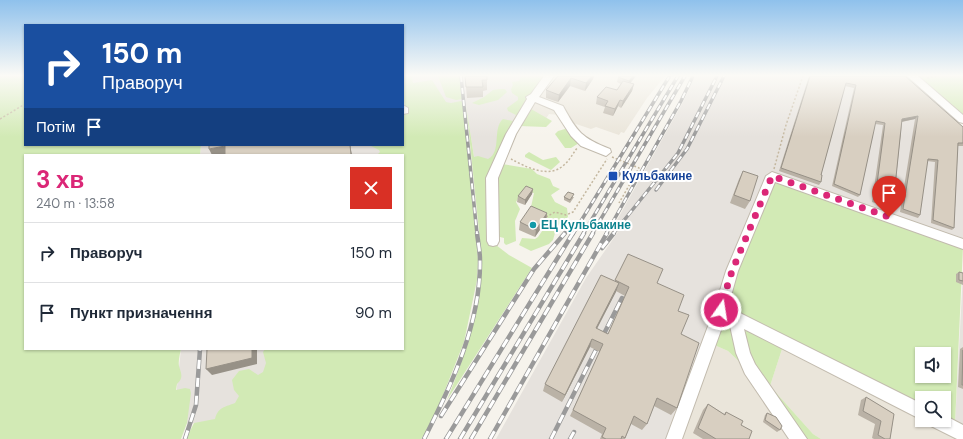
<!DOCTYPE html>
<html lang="uk">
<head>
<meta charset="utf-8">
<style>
  :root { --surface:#fff; --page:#f6f6f7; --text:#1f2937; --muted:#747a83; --line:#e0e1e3; --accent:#db2777 }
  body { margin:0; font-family:"DM Sans",sans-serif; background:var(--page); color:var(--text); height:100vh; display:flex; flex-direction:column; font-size:15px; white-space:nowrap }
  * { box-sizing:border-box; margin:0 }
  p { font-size:13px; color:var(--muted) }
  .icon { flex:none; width:22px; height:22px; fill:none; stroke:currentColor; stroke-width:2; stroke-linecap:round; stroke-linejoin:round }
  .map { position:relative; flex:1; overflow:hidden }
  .details { position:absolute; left:24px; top:154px; width:380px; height:196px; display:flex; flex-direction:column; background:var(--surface); border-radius:0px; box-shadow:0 1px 3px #0004 }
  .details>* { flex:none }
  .banner { position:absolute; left:24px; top:24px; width:380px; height:122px; border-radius:0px; box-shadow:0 1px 3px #0004; background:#1a4fa0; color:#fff; overflow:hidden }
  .controls { position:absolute; left:915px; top:347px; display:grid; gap:8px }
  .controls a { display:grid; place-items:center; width:36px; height:36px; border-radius:0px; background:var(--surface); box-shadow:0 1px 3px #0004; font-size:20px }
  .pin { position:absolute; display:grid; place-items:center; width:34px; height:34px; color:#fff; margin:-41px -17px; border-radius:50% 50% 50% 0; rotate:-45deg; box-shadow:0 0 4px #0007 }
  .pin .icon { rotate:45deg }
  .me { position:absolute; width:44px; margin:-22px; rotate:13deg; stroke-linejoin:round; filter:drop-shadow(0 0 3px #0008) }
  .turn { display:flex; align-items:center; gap:14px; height:84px; padding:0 12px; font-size:18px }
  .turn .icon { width:52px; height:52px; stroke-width:2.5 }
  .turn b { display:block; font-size:28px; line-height:34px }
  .then { display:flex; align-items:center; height:38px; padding:0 12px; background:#0003; gap:8px; font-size:15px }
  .round { display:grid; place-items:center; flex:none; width:42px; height:42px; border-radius:0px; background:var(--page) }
  .headline { display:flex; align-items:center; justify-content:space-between; height:68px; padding:0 12px }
  h1 { font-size:24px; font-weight:700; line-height:30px; color:var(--accent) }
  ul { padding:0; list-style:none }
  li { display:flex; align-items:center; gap:12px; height:60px; padding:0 12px; border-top:1px solid var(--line) }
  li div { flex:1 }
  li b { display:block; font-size:15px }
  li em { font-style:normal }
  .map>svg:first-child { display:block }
</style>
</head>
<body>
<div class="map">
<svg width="963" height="439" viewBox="0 0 963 439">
  <rect width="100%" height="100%" fill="#f6f3ec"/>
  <g fill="#eae5da">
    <polygon points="553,76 665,76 647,98 624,133 621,132 619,135 596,127 591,129 567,121 560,115 549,114 541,126 520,119"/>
    <polygon points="712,344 728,351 751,373 796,439 678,439"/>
    <polygon points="783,346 922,420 929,420 963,439 821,439 813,434 770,386"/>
  </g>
  <g fill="#e6e2dd">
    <polygon points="411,76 546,76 495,163 475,163 466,105 443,107 413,83"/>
    <polygon points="695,76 901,76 963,130 963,241 770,174 670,439 496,439 586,278 618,232 612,229 683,102"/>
    <polygon points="201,145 390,145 392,155 200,155"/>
    <polygon points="963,273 963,428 955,424"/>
    <polygon points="181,349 271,349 270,420 173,424"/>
  </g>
  <g fill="#d2eab5" fill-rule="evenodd">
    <path d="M0 76H25V145H201L200 155H25V349H181C180 354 178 361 179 366 181 373 184 378 177 384L176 390 185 388 190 389 191 393 187 423 181 439H0Z"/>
    <path d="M403 76H412L413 83 432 80 446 102 451 103 461 101 463 103 469 150 478 260 477 280 464 342 432 423 421 439H186L194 423 215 419C218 407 225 407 235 403L239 396 234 390 232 380 239 371 249 369 258 375 263 372 266 363 263 352 265 349H403V155H377L380 152 379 150 369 145H403V113L405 107 403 95Z"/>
    <polygon points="438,76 461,76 463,99 456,100 446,97"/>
    <path d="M521 76H548L533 94 531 109 552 121 546 127 519 126 502 164 532 169 537 174 550 179 553 186 560 189 551 195 555 202 567 208 568 217 557 226 553 240 549 244 531 251 519 245 522 238 535 239 538 237 549 221 534 213 531 207 534 193 523 191 516 202 520 209 515 221 516 241 506 245 504 243V238L500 237H497L496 245 509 255 532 268 447 400C466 354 480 309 482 260L466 105 474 157 478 156 488 159C502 152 492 128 503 119L513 121 516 115 508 111 507 108 518 100V97L512 93 511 89 513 85 512 82 519 81Z"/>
    <polygon points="915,76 963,76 963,117 920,80"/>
    <polygon points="500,89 505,89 507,92 498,100 479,105 472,103 484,97 493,90"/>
    <polygon points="565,129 569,131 579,143 571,148 565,148 555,134 558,131"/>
    <polygon points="529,152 543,160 556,157 560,162 551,170 525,157 525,155"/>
    <path d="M775 180 963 246 955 424 944 418V398H922V407L726 307 735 272ZM922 354H944V376H922Z"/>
    <polygon points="722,317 783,346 770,386 813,434 821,439 796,439 751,373 728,351 712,344"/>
  </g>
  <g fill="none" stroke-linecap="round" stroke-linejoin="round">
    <defs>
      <g id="minor">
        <path d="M544 76H554L539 97 563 106C577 132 582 138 610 149L611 152 606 156 581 146 571 136 554 110 535 102 516 134 498 178 499 241 497 245 493 246 489 245 487 241 486 178 506 134 527 99 526 97 531 94Z"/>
        <polygon points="907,76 918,76 963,115 963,123 959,122"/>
        <polygon points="403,105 408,108 408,113 403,114"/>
        <polygon points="772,172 963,239 963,249 775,182 738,271 729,303 728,307 922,404 922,420 744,329 750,353 755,364 807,439 789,439 745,374 736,353 729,321 725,319 682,439 666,439 714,310 726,271 766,176"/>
        <polygon points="944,415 963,425 963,439 957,439 931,426 929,420 944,420"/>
      </g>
    </defs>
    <use href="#minor" stroke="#c2bbae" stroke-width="2"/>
    <g stroke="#c4b79f" stroke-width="1.5" stroke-dasharray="2 2" stroke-linecap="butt">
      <polyline points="927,78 937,76"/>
      <polyline points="0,119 25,104"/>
      <polyline points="612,157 639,168 619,203"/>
      <path d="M511 159C526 167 549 179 564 165 570 160 573 153 578 147"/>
      <polyline points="774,169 786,125 803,76"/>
      <polyline points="546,217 555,212 566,215 573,212 607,159"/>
    </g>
    <use href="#minor" fill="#fff" fill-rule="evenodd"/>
    <defs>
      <g id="rail-far1">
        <polyline points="461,76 477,234"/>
        <polyline points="656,190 687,149 724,76"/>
        <polyline points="573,234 669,77"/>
        <polyline points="583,234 678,76"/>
        <polyline points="592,234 685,76"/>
        <polyline points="606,234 681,101 693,76"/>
        <polyline points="613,234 678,153 717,76"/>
      </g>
      <g id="rail">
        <polyline points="602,248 614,233"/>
        <polyline points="441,416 534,269 565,233"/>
        <polyline points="185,439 196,405 200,349"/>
        <path d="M424 439C452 384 481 323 480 260 480 251 478 242 477 233"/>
        <polyline points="446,439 573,233"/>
        <polyline points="460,439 584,233"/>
        <polyline points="471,439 593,233"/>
        <polyline points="490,439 607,233"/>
        <polyline points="551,439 622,298"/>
        <polyline points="570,439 574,432"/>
      </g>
    </defs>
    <use href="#rail-far1" stroke="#9a9a9a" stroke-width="3.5"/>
    <use href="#rail" stroke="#9a9a9a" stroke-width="4.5"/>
    <use href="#rail-far1" stroke="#fff" stroke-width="2" stroke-dasharray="6" stroke-linecap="butt"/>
    <use href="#rail" stroke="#fff" stroke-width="3" stroke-dasharray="9" stroke-linecap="butt"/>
  </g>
  <g fill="#bab2a6" fill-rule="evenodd">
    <polygon points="465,76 487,76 487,90 483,91 483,97 467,98"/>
    <polygon points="558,76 594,76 593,79 585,91 570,86 558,102 546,98 546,90"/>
    <polygon points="636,76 630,83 634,84 632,91 621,108 618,106 613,116 603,113 605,107 596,104 597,97 617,90 621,84 617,82 618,77"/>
    <polygon points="809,76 905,76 963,127 963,146 958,146 954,228 952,230 931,223 935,162 927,161 920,215 918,218 900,212 915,119 902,122 893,206 890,208 872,202 883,125 875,124 860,195 858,197 832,186 854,88 845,86 821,175 821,182 819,185 779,171"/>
    <polygon points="743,171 750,201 745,209 730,203 739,179"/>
    <polygon points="533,189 532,194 525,205 517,202 518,196"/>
    <polygon points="564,197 574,197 570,203 564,200"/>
    <polygon points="547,213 546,221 535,237 519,230 520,222"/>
    <path d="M628 254 657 283 678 311 681 334 677 408 671 415 654 406 647 424 642 430 631 424 625 439H600L602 434 570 416 600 352 590 347 562 402 543 391 545 384 615 281ZM616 291 625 296 608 334 597 329Z"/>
    <polygon points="959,272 963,273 963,285 956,282 956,274"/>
    <polygon points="963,347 963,389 958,387 960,349"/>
    <polygon points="866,397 894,414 890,439 874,439 872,438 875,424 858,415 861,400"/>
    <polygon points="708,404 724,414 726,412 741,425 749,439 703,439 693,433 703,410"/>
    <polygon points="767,413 780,430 777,432 763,422 765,415"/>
  </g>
  <g fill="#979187">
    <polygon points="592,76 594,76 593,79 585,91 586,83"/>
    <polygon points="633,76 636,76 628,86 629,81"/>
    <polygon points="571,78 570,86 558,102 559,95"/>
    <polygon points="634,84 632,91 621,108 623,101"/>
    <polygon points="620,100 618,106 613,116 615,109"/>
    <polygon points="918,116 915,119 900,122 902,119"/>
    <polygon points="350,145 352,155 351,155"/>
    <polygon points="225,146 229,154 223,155 212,155 209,149"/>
    <polygon points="533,189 532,194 525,205 525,200"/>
    <polygon points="547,213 546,221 535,237 536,230"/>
    <polygon points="619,283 616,292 593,336 596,328"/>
    <polygon points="592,339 590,347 562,402 565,395"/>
    <polygon points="252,349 257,349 257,364 212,375 206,369"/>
  </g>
  <g fill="#d8cfc1" stroke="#979187">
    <polygon points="465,76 487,76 487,80 482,80 483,87 466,87"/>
    <polygon points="558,76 592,76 586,83 571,78 559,95 546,90"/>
    <polygon points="619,76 633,76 629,81 618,77"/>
    <polygon points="810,76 905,76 963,127 963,143 958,143 954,228 933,220 938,160 928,159 920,215 903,209 918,116 902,119 893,206 875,199 885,123 876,121 860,195 834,184 856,85 846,83 821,175 822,175 821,182 781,168"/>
    <polygon points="623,81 634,84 623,101 620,100 615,109 605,106 608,101 597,97 606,87 617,90"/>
    <polygon points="209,145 350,145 351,155 225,155 225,146 209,149"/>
    <polygon points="743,171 758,176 750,201 734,195"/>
    <polygon points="526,186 533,189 525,200 518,196"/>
    <polygon points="568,192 574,194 570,200 564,197"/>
    <polygon points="531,206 547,213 536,230 520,222"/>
    <polygon points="628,254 663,269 657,283 684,295 678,311 689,315 681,334 699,343 677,408 657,398 647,424 634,416 625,438 622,436 621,439 606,439 602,437 606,428 573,410 603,344 592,339 565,395 545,384 601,275 619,283 596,328 608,334 629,287 615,280"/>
    <polygon points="959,272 963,273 963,281 959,280"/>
    <polygon points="207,349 252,349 252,358 206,369"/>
    <polygon points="963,350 963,385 962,385"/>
    <polygon points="866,397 894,414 890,439 885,439 878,435 881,421 863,411"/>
    <polygon points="708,404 725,415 726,412 743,421 741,425 752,431 749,439 716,439 698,428"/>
    <polygon points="767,413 776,417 782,426 780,430 765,420"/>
  </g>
  <linearGradient id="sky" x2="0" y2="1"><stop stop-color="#8fc1ec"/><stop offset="0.55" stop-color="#fbfaf6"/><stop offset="1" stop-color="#fbfaf6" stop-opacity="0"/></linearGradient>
  <rect width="963" height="137" fill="url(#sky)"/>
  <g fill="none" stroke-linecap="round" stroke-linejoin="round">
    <polyline stroke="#db2777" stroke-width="7" stroke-dasharray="0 12.6" points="721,310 722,303 732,271 772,176 889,217"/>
  </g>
  <rect fill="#1a4fb4" stroke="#fff" stroke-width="1.5" x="608" y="171" width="10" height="10" rx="2"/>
  <circle fill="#0f9aa8" stroke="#fff" stroke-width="1.5" cx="533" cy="225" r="4"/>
  <g text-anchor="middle" stroke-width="4" stroke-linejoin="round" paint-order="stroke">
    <g font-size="12" font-weight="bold" fill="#164399" stroke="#fff" text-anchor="start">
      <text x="622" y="180">Кульбакине</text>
    </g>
    <g font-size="12" font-weight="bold" fill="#0d838f" stroke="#fff" text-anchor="start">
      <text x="541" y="229">ЕЦ Кульбакине</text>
    </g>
  </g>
</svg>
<div class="controls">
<a><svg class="icon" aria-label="sound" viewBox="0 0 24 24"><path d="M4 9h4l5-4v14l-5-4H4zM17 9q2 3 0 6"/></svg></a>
<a><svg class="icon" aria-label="search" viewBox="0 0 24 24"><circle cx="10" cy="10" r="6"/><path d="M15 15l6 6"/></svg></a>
</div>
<div class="pin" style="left:889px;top:217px;background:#d93025"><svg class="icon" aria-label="arrive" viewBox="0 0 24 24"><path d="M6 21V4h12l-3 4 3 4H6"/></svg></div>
<svg class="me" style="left:721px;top:310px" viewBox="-20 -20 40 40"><circle r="17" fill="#db2777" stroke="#fff" stroke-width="3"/><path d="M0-11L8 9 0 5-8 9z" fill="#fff"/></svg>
<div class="banner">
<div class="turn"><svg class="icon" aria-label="right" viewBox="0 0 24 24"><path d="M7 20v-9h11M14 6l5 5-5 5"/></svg><div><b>150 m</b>Праворуч</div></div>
<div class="then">Потім<svg class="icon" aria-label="arrive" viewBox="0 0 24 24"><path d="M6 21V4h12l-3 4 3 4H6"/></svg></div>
</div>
<section class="details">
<div class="headline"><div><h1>3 хв</h1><p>240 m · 13:58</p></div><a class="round" style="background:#d93025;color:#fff"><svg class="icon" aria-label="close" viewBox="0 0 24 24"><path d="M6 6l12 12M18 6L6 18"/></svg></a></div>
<ul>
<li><svg class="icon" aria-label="right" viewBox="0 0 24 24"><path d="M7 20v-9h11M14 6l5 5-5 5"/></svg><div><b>Праворуч</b></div><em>150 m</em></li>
<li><svg class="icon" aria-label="arrive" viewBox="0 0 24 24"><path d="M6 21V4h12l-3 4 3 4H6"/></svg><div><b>Пункт призначення</b></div><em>90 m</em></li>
</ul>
</section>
</div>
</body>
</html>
